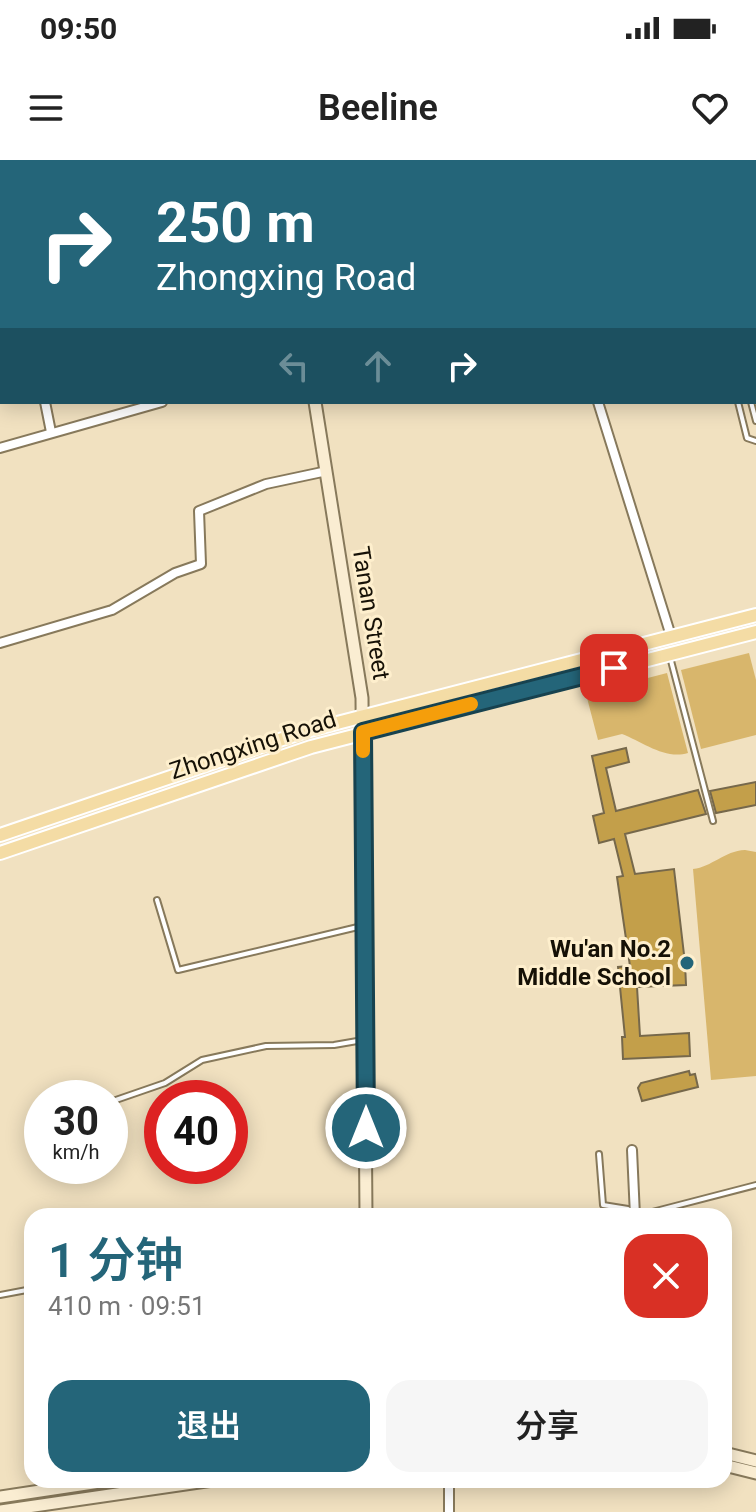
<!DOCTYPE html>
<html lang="zh">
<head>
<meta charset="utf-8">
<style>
  :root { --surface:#fff; --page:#f6f6f6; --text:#222; --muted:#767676; --accent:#246579 }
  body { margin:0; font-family:Roboto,"Noto Sans SC",sans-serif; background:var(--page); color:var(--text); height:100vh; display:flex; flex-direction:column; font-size:30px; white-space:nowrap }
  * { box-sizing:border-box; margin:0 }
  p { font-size:26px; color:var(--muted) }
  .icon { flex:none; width:44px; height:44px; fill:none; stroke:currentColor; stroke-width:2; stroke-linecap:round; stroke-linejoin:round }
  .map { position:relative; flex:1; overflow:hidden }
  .panel { position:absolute; left:24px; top:1048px; width:708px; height:280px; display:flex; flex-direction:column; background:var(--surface); border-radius:24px; box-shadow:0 4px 20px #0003 }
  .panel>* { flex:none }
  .banner { position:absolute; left:0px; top:0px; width:756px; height:244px; box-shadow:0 4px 20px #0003; background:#246579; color:#fff; overflow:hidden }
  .speed { position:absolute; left:24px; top:920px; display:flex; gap:16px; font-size:40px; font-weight:700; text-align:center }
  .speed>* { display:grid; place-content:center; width:104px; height:104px; border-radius:50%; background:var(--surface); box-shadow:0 4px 20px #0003; line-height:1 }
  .speed small { font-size:20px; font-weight:400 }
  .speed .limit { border:12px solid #d22; background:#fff; color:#111 }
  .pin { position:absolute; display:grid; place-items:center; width:68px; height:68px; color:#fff; margin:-34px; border-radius:16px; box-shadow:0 4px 12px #0006 }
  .me { position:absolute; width:88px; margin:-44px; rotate:0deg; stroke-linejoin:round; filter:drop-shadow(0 0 6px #0008) }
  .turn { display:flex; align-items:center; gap:28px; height:168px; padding:0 24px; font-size:36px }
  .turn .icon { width:104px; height:104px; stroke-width:2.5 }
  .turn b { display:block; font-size:56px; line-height:68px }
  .lanes { display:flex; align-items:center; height:76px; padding:0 24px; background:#0003; justify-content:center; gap:40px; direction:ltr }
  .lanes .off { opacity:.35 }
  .round { display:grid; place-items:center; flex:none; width:84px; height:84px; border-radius:24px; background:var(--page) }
  .overview { display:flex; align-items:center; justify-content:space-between; height:136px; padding:0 24px }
  h1 { font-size:48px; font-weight:600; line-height:60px; color:var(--accent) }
  .button { display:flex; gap:16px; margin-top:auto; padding:16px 24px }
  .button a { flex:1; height:92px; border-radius:24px; background:var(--accent); color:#fff; font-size:32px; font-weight:600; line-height:92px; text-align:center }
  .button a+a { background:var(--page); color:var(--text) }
  .status { display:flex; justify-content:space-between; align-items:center; height:56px; padding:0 40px; background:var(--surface); direction:ltr }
  .status svg { height:22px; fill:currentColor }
  header { display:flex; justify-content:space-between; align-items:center; height:104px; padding:0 24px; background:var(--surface); font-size:36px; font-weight:600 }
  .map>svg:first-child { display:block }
</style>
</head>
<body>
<div class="status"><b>09:50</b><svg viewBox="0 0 49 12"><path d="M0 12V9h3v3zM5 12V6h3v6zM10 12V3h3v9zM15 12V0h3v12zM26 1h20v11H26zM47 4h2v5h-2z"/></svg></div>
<header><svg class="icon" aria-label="menu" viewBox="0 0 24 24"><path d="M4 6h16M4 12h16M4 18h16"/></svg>Beeline<svg class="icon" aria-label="heart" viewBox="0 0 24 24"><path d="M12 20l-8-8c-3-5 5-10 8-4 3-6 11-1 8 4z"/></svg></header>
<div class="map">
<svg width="756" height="1352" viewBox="0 0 756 1352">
  <rect width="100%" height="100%" fill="#f1e1c0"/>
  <g fill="#d8b66c">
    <polygon points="749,493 756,520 756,575 701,589 681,510"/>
    <path d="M667 513 688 593C665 600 643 582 622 574L598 580 586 534Z"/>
    <path d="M745 690 756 692V916L711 920 693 709C712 707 724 691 745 690Z"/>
  </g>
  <g fill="#c39f4a" stroke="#76684b" stroke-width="2">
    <polygon points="626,588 629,602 606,608 616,651 698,630 706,654 625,674 635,714 674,709 685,803 686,825 637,827 640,876 689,873 690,896 623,899 622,877 625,877 618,807 630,806 617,717 623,716 614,679 599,683 593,656 604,653 592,596"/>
    <polygon points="756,622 756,645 716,653 710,631"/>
    <polygon points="689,911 690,915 695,914 698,927 642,941 638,928 641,923"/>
  </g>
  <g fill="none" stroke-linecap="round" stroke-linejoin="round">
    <defs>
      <g id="lane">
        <polyline points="754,140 756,149"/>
        <polyline points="754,187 756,187"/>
        <polyline points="754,220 756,219"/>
        <polyline points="738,242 747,278 756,281"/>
        <polyline points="751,242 756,261"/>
        <polyline points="670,497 713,661"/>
        <polyline points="157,740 178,810 362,766"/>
        <polyline points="110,942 165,923 202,900 266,886 334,885 363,880"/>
        <polyline points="599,994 603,1045 628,1049 628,1056"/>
        <polyline points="652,1052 756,1025"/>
        <polyline points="0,1135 32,1129"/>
      </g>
      <g id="street">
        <polyline points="8,0 8,2"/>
        <polyline points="301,0 301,2"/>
        <polyline points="655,2 656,0"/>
        <polyline points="45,242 51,272"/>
        <polyline points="598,242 671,476"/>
        <polyline points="0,288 162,242"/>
        <polyline points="0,483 112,450 175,413 201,404 199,351 266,324 327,311"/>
        <polyline points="632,990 635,1056"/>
        <polyline points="449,1352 449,1320"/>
      </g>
      <g id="secondary">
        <polyline points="250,0 252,2"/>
        <polyline points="315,242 362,538 366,1056"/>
        <polyline points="724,1293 756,1301"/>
        <polyline points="724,1305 756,1313"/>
        <polyline points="0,1337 113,1320"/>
        <polyline points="0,1351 213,1320"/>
      </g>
      <g id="primary">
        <polyline points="0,675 306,571 756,455"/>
        <polyline points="0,693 311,587 756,472"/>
      </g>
    </defs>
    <use href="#lane" stroke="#87795b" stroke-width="8"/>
    <use href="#street" stroke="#87795b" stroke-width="12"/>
    <use href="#secondary" stroke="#87795b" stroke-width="15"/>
    <use href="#primary" stroke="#fff" stroke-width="16"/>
    <use href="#lane" stroke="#fff" stroke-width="4"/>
    <use href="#street" stroke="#fff" stroke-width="8"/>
    <use href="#secondary" stroke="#faedd2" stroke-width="11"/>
    <use href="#primary" stroke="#f4dca5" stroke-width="12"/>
  </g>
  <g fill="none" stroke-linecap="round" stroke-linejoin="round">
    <defs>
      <polyline id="route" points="366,968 363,572 614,508"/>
    </defs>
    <use href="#route" stroke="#17424f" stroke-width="20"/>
    <use href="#route" stroke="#246579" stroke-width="14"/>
    <polyline stroke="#f59e0b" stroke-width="14" points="363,591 363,572 471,544"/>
  </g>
  <circle fill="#246579" stroke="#feefcd" stroke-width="3" cx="687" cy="803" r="8"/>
  <g text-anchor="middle" stroke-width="6" stroke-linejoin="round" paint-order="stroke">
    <g font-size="24" fill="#161106" stroke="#feefcd">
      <text transform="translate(371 453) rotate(81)" y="8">Tanan Street</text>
      <text transform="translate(253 585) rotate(-18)" y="8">Zhongxing Road</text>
    </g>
    <g font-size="24" font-weight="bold" fill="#161106" stroke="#feefcd" text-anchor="end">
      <text x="671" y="797">Wu'an No.2<tspan x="671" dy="28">Middle School</tspan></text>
    </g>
  </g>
</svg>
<div class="speed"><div>30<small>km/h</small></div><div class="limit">40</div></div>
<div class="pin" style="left:614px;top:508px;background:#d93025"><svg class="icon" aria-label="arrive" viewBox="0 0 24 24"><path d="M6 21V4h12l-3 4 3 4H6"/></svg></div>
<svg class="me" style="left:366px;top:968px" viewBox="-20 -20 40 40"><circle r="17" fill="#246579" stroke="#fff" stroke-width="3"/><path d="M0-11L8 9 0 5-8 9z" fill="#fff"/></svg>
<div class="banner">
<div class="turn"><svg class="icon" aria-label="right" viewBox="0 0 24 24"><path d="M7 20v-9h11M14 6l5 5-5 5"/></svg><div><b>250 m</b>Zhongxing Road</div></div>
<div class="lanes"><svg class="icon off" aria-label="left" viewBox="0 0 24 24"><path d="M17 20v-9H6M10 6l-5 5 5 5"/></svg><svg class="icon off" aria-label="ahead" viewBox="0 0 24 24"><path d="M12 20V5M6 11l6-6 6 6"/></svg><svg class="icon" aria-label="right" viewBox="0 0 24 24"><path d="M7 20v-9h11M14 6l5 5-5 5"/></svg></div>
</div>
<section class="panel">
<div class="overview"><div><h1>1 分钟</h1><p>410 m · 09:51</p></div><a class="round" style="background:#d93025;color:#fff"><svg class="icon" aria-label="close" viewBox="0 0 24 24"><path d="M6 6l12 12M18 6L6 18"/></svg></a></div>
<div class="button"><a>退出</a><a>分享</a></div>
</section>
</div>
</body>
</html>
